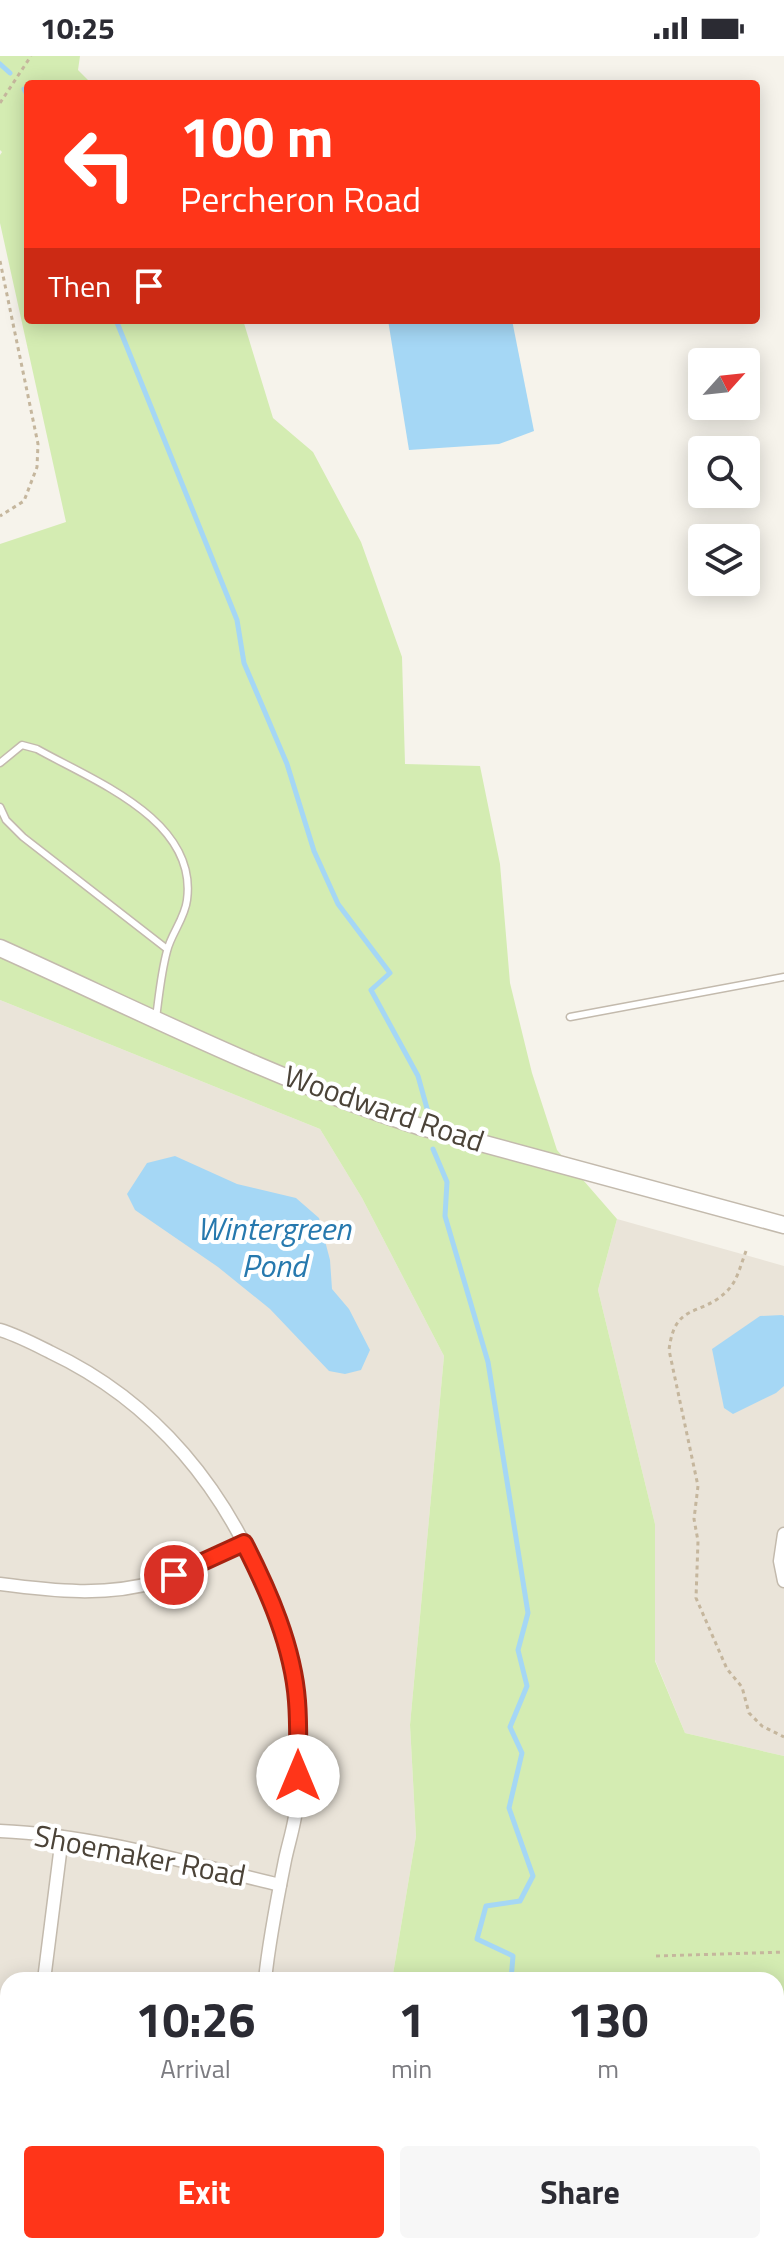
<!DOCTYPE html>
<html lang="en">
<head>
<meta charset="utf-8">
<style>
  :root { --surface:#fff; --page:#f7f7f7; --text:#2b2b33; --muted:#7c7c81; --accent:#ff3519 }
  body { margin:0; font-family:"Titillium Web",sans-serif; background:var(--page); color:var(--text); height:100vh; display:flex; flex-direction:column; font-size:30px; white-space:nowrap }
  * { box-sizing:border-box; margin:0 }
  p { font-size:26px; color:var(--muted) }
  .icon { flex:none; width:44px; height:44px; fill:none; stroke:currentColor; stroke-width:2; stroke-linecap:round; stroke-linejoin:round }
  .map { position:relative; flex:1; overflow:hidden }
  .drawer { position:absolute; left:0px; top:1916px; width:784px; height:282px; display:flex; flex-direction:column; background:var(--surface); border-radius:24px 24px 0 0; box-shadow:0 4px 20px #0003 }
  .drawer>* { flex:none }
  .guide { position:absolute; left:24px; top:24px; width:736px; height:244px; border-radius:8px; box-shadow:0 4px 20px #0003; background:#ff3519; color:#fff; overflow:hidden }
  .needle { width:52px; rotate:63deg }
  .buttons { position:absolute; left:688px; top:292px; display:grid; gap:16px }
  .buttons a { display:grid; place-items:center; width:72px; height:72px; border-radius:8px; background:var(--surface); box-shadow:0 4px 20px #0003; font-size:40px }
  .pin { position:absolute; display:grid; place-items:center; width:68px; height:68px; color:#fff; margin:-34px; border:4px solid #fff; border-radius:50%; box-shadow:0 2px 8px #0007 }
  .me { position:absolute; width:88px; margin:-44px; rotate:0deg; stroke-linejoin:round; filter:drop-shadow(0 0 6px #0008) }
  .turn { display:flex; align-items:center; gap:28px; height:168px; padding:0 24px; font-size:36px }
  .turn .icon { width:104px; height:104px; stroke-width:2.5 }
  .turn b { display:block; font-size:56px; line-height:68px }
  .then { display:flex; align-items:center; height:76px; padding:0 24px; background:#0003; gap:16px; font-size:30px }
  .eta { display:flex; justify-content:space-evenly; align-items:center; height:136px; text-align:center }
  .eta b { font-size:48px; font-weight:700; line-height:56px }
  .button { display:flex; gap:16px; margin-top:auto; padding:16px 24px }
  .button a { flex:1; height:92px; border-radius:8px; background:var(--accent); color:#fff; font-size:32px; font-weight:700; line-height:92px; text-align:center }
  .button a+a { background:var(--page); color:var(--text) }
  .status { display:flex; justify-content:space-between; align-items:center; height:56px; padding:0 40px; background:var(--surface); direction:ltr }
  .status svg { height:22px; fill:currentColor }
  .map>svg:first-child { display:block }
</style>
</head>
<body>
<div class="status"><b>10:25</b><svg viewBox="0 0 49 12"><path d="M0 12V9h3v3zM5 12V6h3v6zM10 12V3h3v9zM15 12V0h3v12zM26 1h20v11H26zM47 4h2v5h-2z"/></svg></div>
<div class="map">
<svg width="784" height="2197" viewBox="0 0 784 2197">
  <rect width="100%" height="100%" fill="#f6f3eb"/>
  <g fill="#eae4d9">
    <polygon points="0,944 320,1073 362,1142 444,1300 410,1669 416,1780 392,1924 8,1924 8,2190 414,2190 415,2197 0,2197"/>
    <polygon points="617,1163 784,1210 784,1700 685,1677 655,1604 655,1468 598,1234"/>
    <polygon points="784,2137 784,2197 727,2197 730,2190 776,2190 776,2145"/>
  </g>
  <g fill="#d4ecb2">
    <polygon points="0,0 80,0 78,14 92,28 28,28 28,264 243,264 273,362 313,396 361,486 402,601 405,708 480,710 500,808 510,927 532,1017 557,1094 617,1163 598,1234 655,1468 655,1605 685,1677 784,1700 784,2137 776,2145 776,1924 392,1924 416,1780 410,1669 444,1300 362,1142 320,1073 0,944 0,488 66,466 0,167 0,99 2,96 0,94"/>
    <polygon points="414,2190 730,2190 727,2197 415,2197"/>
  </g>
  <g fill="#a5d7f5">
    <polygon points="388,264 512,264 534,375 499,388 409,394"/>
    <polygon points="175,1100 237,1128 296,1142 319,1162 330,1204 332,1233 349,1253 370,1294 361,1314 345,1318 329,1315 270,1253 218,1211 135,1154 127,1138 147,1107"/>
    <polygon points="782,1259 784,1260 784,1330 776,1337 733,1358 724,1352 712,1293 760,1260"/>
  </g>
  <g fill="none" stroke-linecap="round" stroke-linejoin="round">
    <g stroke="#a5d7f5" stroke-width="5">
      <polyline points="0,8 10,17"/>
      <polyline points="24,33 28,41"/>
      <polyline points="116,264 237,564 244,607 287,708 314,795 338,848 390,917 371,934 418,1020 428,1056"/>
      <polyline points="433,1093 447,1126 445,1160 488,1306 528,1557 518,1594 527,1630 510,1671 522,1697 509,1752 533,1820 520,1845 486,1850 477,1883 513,1900 511,1924"/>
      <polyline points="489,2197 490,2190"/>
    </g>
    <defs>
      <g id="service">
        <path d="M0 707 22 689 37 693C94 725 198 764 187 844 185 862 171 878 167 895 161 917 159 940 156 962"/>
        <polyline points="0,751 6,764 23,781 167,893"/>
        <polyline points="570,961 784,921"/>
      </g>
      <g id="minor">
        <path d="M0 1274C17 1279 34 1288 50 1296 156 1346 227 1434 269 1543 275 1558 282 1573 286 1588 299 1639 301 1693 297 1745 296 1765 289 1785 285 1804 277 1844 269 1884 265 1924"/>
        <polyline points="784,1478 780,1505 784,1525"/>
        <path d="M0 1528C53 1535 107 1541 159 1525 189 1515 216 1501 244 1487"/>
        <path d="M0 1775C95 1779 188 1807 280 1829"/>
        <polyline points="44,1924 62,1781"/>
        <polyline points="0,2007 8,2006"/>
        <polyline points="64,2190 64,2197"/>
        <polyline points="289,2190 289,2197"/>
      </g>
      <path id="tertiary" d="M0 892C138 954 274 1024 418 1070L784 1169"/>
    </defs>
    <use href="#service" stroke="#c3baad" stroke-width="9"/>
    <use href="#minor" stroke="#c3baad" stroke-width="15"/>
    <use href="#tertiary" stroke="#c3baad" stroke-width="19"/>
    <g stroke="#c5b69d" stroke-width="3" stroke-dasharray="4 4" stroke-linecap="butt">
      <polyline points="0,47 31,0"/>
      <polyline points="0,205 38,388 37,411 24,445 0,460"/>
      <path d="M746 1195C741 1208 737 1226 727 1235 700 1262 675 1245 669 1294L698 1430 694 1463 698 1485 696 1542 727 1613 742 1631 749 1657 762 1670 784 1681"/>
      <polyline points="656,1900 784,1896"/>
      <polyline points="776,1938 784,1937"/>
      <polyline points="776,2151 784,2143"/>
      <polyline points="752,2197 755,2190"/>
    </g>
    <use href="#service" stroke="#fff" stroke-width="6"/>
    <use href="#minor" stroke="#fff" stroke-width="12"/>
    <use href="#tertiary" stroke="#fff" stroke-width="16"/>
  </g>
  <g fill="none" stroke-linecap="round" stroke-linejoin="round">
    <defs>
      <path id="route" d="M174 1519 244 1487C269 1536 293 1591 297 1645 299 1670 298 1695 298 1720"/>
    </defs>
    <use href="#route" stroke="#a62210" stroke-width="20"/>
    <use href="#route" stroke="#ff3519" stroke-width="14"/>
  </g>
  <g text-anchor="middle" stroke-width="8" stroke-linejoin="round" paint-order="stroke">
    <g font-size="30" fill="#4b4338" stroke="#fff">
      <text transform="translate(384 1053) rotate(19)" y="10">Woodward Road</text>
      <text transform="translate(140 1800) rotate(11)" y="10">Shoemaker Road</text>
    </g>
    <g font-size="32" font-style="italic" fill="#2779ae" stroke="#fff">
      <text x="274" y="1184">Wintergreen<tspan x="274" dy="37">Pond</tspan></text>
    </g>
  </g>
</svg>
<div class="buttons">
<a><svg class="needle" viewBox="-14 -14 28 28"><path d="M0-13l5 13h-10z" fill="#e53935"/><path d="M0 13l5-13h-10z" fill="#7c7c81"/></svg></a>
<a><svg class="icon" aria-label="search" viewBox="0 0 24 24"><circle cx="10" cy="10" r="6"/><path d="M15 15l6 6"/></svg></a>
<a><svg class="icon" aria-label="layers" viewBox="0 0 24 24"><path d="M12 4l9 5-9 5-9-5zM3 14l9 5 9-5"/></svg></a>
</div>
<div class="pin" style="left:174px;top:1519px;background:#d93025"><svg class="icon" aria-label="arrive" viewBox="0 0 24 24"><path d="M6 21V4h12l-3 4 3 4H6"/></svg></div>
<svg class="me" style="left:298px;top:1720px" viewBox="-20 -20 40 40"><circle r="19" fill="#fff"/><path d="M0-13L10 11 0 6-10 11z" fill="#ff3519"/></svg>
<div class="guide">
<div class="turn"><svg class="icon" aria-label="left" viewBox="0 0 24 24"><path d="M17 20v-9H6M10 6l-5 5 5 5"/></svg><div><b>100 m</b>Percheron Road</div></div>
<div class="then">Then<svg class="icon" aria-label="arrive" viewBox="0 0 24 24"><path d="M6 21V4h12l-3 4 3 4H6"/></svg></div>
</div>
<section class="drawer">
<div class="eta">
<div><b>10:26</b><p>Arrival</p></div>
<div><b>1</b><p>min</p></div>
<div><b>130</b><p>m</p></div>
</div>
<div class="button"><a>Exit</a><a>Share</a></div>
</section>
</div>
</body>
</html>
